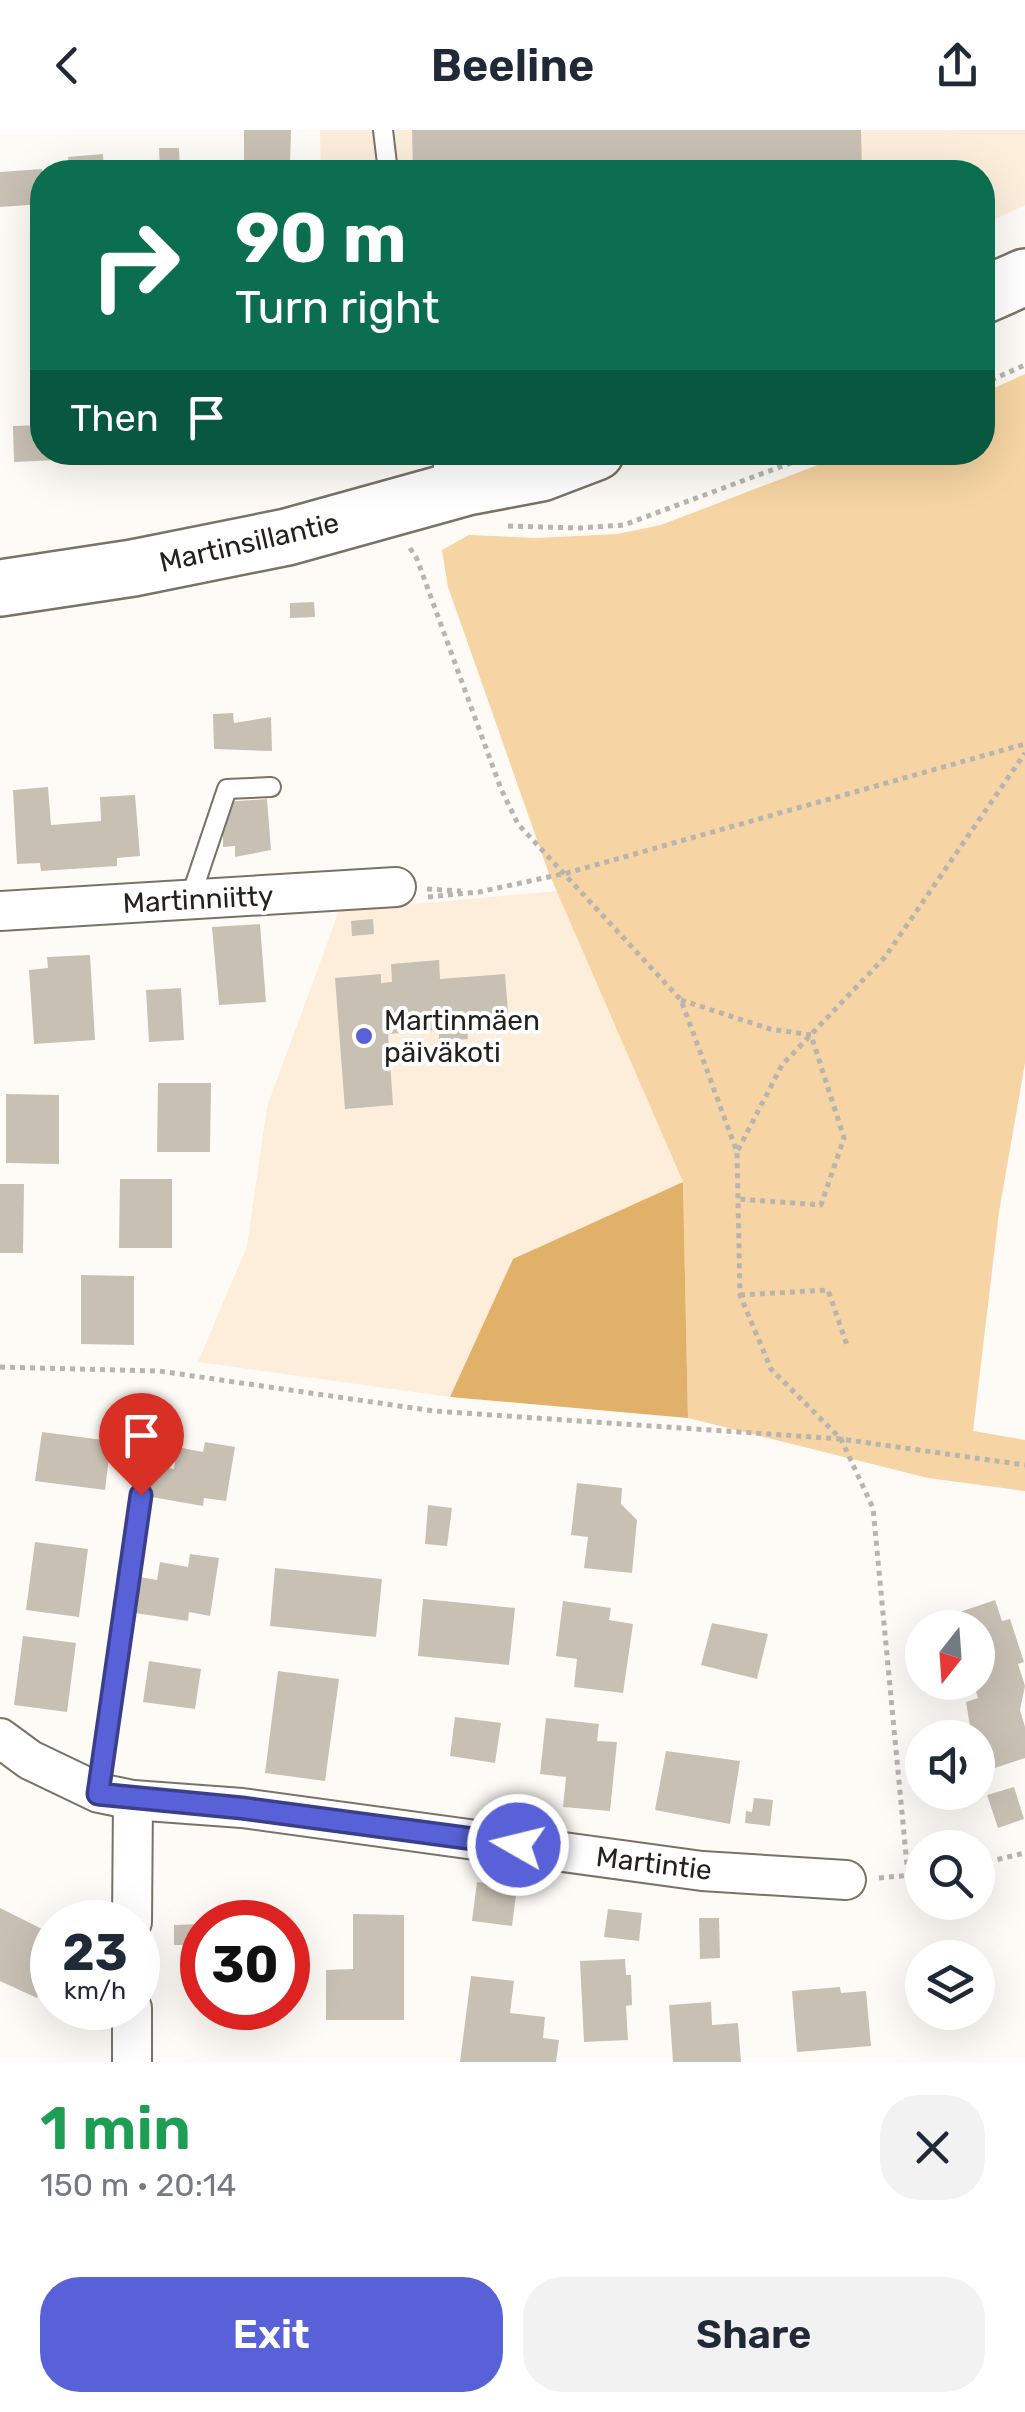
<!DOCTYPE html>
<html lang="en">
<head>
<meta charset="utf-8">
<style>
  :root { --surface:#fff; --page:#f2f2f3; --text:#1f2937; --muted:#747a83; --accent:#5961d8 }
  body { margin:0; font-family:Rubik,sans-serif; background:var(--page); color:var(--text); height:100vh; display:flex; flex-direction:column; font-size:38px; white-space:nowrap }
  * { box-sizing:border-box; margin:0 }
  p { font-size:32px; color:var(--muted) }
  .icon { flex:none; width:55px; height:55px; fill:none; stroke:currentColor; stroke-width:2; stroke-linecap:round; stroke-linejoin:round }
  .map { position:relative; height:1932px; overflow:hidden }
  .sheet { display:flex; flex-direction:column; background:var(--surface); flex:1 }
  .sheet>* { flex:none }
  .banner { position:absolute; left:30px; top:30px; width:965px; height:305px; border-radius:40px; box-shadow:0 10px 40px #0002; background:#0b6e4f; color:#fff; overflow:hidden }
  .needle { width:65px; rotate:197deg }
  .buttons { position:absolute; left:905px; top:1480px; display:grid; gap:20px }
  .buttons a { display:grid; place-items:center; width:90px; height:90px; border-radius:50%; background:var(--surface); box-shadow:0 10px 40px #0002; font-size:50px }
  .speed { position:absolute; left:30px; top:1770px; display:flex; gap:20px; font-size:50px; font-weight:700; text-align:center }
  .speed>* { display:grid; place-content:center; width:130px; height:130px; border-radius:50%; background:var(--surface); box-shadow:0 10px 40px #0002; line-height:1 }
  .speed small { font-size:25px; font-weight:400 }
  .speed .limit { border:15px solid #d22; background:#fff; color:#111 }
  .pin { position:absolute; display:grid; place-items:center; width:85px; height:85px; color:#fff; margin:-102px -42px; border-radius:50% 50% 50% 0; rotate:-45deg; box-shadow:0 0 10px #0007 }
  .pin .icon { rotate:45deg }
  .me { position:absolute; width:110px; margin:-55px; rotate:278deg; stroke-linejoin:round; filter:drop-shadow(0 0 8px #0008) }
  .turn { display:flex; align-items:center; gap:35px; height:210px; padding:0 40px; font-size:45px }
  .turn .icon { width:130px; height:130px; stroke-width:2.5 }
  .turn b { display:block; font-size:70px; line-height:85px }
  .then { display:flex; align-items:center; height:95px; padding:0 40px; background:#0003; gap:20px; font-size:38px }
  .round { display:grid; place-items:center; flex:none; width:105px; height:105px; border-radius:40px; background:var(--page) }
  .overview { display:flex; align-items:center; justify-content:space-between; height:170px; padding:0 40px }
  h1 { font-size:60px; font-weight:600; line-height:75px; color:#1e9e55 }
  .primary-button { display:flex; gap:20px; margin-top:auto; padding:20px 40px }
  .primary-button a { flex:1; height:115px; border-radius:40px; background:var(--accent); color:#fff; font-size:40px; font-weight:600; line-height:115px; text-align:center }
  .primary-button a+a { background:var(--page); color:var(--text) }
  header { display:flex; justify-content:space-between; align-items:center; height:130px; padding:0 40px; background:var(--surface); font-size:45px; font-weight:600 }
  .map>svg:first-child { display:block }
</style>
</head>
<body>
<header><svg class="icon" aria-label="back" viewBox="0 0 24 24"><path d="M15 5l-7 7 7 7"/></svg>Beeline<svg class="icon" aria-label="share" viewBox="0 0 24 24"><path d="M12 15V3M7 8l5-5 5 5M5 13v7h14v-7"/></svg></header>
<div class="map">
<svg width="1025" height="1932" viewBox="0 0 1025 1932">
  <rect width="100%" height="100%" fill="#fefbf6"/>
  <g fill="#fceedb">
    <polygon points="320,0 1025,0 1025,75 983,95 982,42 321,42"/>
    <polygon points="557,761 683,1052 514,1129 450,1267 198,1232 247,1116 267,977 339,781"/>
  </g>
  <polygon fill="#f6d4a3" points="1025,244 1025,933 999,1082 973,1301 1025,1310 1025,1361 928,1348 688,1288 683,1052 548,741 448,457 442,420 469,405 536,408 617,404 661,395 849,323 982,322 983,263"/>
  <polygon fill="#e1b169" points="683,1052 688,1288 450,1267 513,1129"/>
  <g fill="#c9c0b4">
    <polygon points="244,0 291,0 290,34 244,34"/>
    <polygon points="412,0 861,0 862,42 413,42"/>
    <polygon points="159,18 179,18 180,42 160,42"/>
    <polygon points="103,24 104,42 70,42 68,27"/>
    <polygon points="42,39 42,74 0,77 0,42"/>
    <polygon points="42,295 42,322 80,322 81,329 14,332 13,296"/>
    <polygon points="182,322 253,322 253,327 182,329"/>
    <polygon points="314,472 315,487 290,488 290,473"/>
    <polygon points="233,583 234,593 271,587 272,621 214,619 213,584"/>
    <polygon points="48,657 51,695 101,691 100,667 135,665 140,726 117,728 117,736 41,741 40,733 17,734 13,660"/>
    <polygon points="267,669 271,720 235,727 235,716 223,717 223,672"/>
    <polygon points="373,789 374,804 352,806 351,791"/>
    <polygon points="260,794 266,872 219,875 212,797"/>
    <polygon points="90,825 95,910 34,914 29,840 48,838 47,827"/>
    <polygon points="439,830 440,849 505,844 509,895 467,898 468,909 439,911 439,900 388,904 393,975 345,979 335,848 381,844 381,853 392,852 391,834"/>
    <polygon points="181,858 184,910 149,912 146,860"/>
    <polygon points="158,953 211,953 210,1022 157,1022"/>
    <polygon points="6,964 59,965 59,1034 6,1033"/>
    <polygon points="120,1049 172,1049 172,1118 119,1118"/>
    <polygon points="0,1054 24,1054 23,1123 0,1123"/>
    <polygon points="81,1145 134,1146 134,1215 81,1214"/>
    <polygon points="42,1302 111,1311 105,1360 35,1351"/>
    <polygon points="205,1312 235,1317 226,1371 204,1368 203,1376 146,1366 152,1335 174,1339 177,1317 203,1322"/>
    <polygon points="577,1353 622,1358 621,1374 637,1390 632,1443 584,1438 588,1407 571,1405"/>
    <polygon points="428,1375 452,1378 447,1416 425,1414"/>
    <polygon points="35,1412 88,1419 79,1487 26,1480"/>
    <polygon points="190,1424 219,1428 210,1486 189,1482 188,1491 128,1482 134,1446 157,1450 160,1432 188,1437"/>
    <polygon points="275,1438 382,1449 376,1507 270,1496"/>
    <polygon points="423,1469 515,1478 509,1535 418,1526"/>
    <polygon points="995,1470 1002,1491 1010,1489 1024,1532 1018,1534 1025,1556 1020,1580 1025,1597 1025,1628 989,1640 985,1627 979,1629 978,1608 972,1608 966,1572 978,1568 973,1552 978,1552 978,1498 955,1498 951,1485"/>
    <polygon points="563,1471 611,1478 609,1490 633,1494 623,1563 574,1557 577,1529 556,1526"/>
    <polygon points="712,1493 768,1504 757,1549 701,1535"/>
    <polygon points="23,1506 76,1513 67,1582 14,1575"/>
    <polygon points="149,1531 201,1539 195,1579 143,1572"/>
    <polygon points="278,1541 339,1549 325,1651 265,1643"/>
    <polygon points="455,1587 501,1593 495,1633 450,1626"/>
    <polygon points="546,1588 599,1594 597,1611 617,1612 610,1681 563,1677 566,1647 540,1644"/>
    <polygon points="666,1621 740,1631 730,1694 655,1680"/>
    <polygon points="1014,1657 1024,1689 998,1698 987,1665"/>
    <polygon points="754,1668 773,1670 770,1696 745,1693 746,1681 752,1682"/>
    <polygon points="477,1752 517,1757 512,1796 472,1791"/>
    <polygon points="0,1778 52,1804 52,1839 37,1868 0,1851"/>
    <polygon points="608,1779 642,1783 639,1811 604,1807"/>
    <polygon points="353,1784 404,1785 404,1890 326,1890 326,1840 353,1839"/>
    <polygon points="699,1788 719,1788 720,1828 700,1829"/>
    <polygon points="199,1794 199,1815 174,1815 174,1795"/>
    <polygon points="625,1829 626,1845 631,1845 632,1875 626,1876 628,1910 584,1912 580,1831"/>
    <polygon points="471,1846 514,1851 510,1883 545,1887 543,1908 559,1910 556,1932 460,1932"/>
    <polygon points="840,1857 841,1863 866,1861 871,1916 797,1922 792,1861"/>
    <polygon points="711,1872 712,1895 738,1893 741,1932 673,1932 669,1875"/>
  </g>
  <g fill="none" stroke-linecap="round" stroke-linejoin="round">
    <defs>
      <g id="lane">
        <polyline points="383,0 388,42"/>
        <polyline points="443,322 443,355"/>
        <polyline points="190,769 227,659 271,657"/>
        <polyline points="99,1663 141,1365"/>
      </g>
      <g id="street">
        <polyline points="0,781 396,757"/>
        <polyline points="0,1608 30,1630 99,1663 133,1670 242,1678 702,1741 846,1750"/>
        <polyline points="132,1792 133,1670"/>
        <polyline points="132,1932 132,1878"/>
      </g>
      <g id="primary">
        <polyline points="982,166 1025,147"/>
        <polyline points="0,458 133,438 287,407 467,357 541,343 596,322"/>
      </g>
    </defs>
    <use href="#lane" stroke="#7a7267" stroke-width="22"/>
    <use href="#street" stroke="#7a7267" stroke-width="42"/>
    <use href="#primary" stroke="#7a7267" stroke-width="60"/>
    <g stroke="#b8b5b0" stroke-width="5" stroke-dasharray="5 5" stroke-linecap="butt">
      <polyline points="982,254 1025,235"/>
      <polyline points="508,396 579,398 624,395 820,322"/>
      <polyline points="410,418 417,429 501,659 518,694 681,870 737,1022 740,1165 771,1239 841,1309 873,1378 908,1746"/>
      <polyline points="427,759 461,761"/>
      <polyline points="428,767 479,762 567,743 1025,614"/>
      <polyline points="681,870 770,899 811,905 844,1008 821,1075 738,1069"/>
      <polyline points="738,1020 782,935 885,827 1025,623"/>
      <polyline points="740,1165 828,1160 848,1218"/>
      <polyline points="0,1237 159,1241 434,1281 841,1309 1025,1335"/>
      <polyline points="978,1734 1025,1723"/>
      <polyline points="879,1748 922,1744"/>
    </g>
    <use href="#lane" stroke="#fff" stroke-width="18"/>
    <use href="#street" stroke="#fff" stroke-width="38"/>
    <use href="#primary" stroke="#fff" stroke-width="55"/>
  </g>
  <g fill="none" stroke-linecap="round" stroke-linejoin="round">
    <defs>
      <polyline id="route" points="141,1365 98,1664 242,1678 518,1715"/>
    </defs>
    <use href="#route" stroke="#3a3f8c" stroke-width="25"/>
    <use href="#route" stroke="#5961d8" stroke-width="18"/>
  </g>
  <circle fill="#5961d8" stroke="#fff" stroke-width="4" cx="364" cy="906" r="10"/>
  <g text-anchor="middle" stroke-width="8" stroke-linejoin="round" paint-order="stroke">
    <g font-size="28" fill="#25221d" stroke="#fff">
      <text transform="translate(249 412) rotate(-13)" y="10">Martinsillantie</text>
      <text transform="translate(198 769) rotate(-3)" y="10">Martinniitty</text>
      <text transform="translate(654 1733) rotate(7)" y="10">Martintie</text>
    </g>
    <g font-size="28" fill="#25221d" stroke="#fff" text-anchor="start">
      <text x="384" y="900">Martinmäen<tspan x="384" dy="32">päiväkoti</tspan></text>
    </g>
  </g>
</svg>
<div class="buttons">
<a><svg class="needle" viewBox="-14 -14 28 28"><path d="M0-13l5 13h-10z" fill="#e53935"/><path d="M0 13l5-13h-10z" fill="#747a83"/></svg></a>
<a><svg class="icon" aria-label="sound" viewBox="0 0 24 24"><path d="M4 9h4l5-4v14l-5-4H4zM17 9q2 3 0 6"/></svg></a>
<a><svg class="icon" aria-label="search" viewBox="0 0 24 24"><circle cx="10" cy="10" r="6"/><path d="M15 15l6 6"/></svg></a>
<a><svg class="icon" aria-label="layers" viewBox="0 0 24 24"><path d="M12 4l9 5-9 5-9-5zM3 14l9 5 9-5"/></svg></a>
</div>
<div class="speed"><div>23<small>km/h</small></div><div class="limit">30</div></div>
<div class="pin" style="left:141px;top:1365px;background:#d93025"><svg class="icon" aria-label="arrive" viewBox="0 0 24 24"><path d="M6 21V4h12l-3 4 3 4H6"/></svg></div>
<svg class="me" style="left:518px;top:1715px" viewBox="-20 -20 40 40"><circle r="17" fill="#5961d8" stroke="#fff" stroke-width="3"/><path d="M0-11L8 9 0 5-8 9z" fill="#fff"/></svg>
<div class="banner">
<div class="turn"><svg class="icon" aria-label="right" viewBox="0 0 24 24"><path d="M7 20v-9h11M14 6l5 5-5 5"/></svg><div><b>90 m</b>Turn right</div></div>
<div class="then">Then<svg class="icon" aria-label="arrive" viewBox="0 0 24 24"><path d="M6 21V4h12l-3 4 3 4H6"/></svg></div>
</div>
</div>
<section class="sheet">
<div class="overview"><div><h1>1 min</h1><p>150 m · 20:14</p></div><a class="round"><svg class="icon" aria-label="close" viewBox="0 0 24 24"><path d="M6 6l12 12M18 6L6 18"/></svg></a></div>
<div class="primary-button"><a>Exit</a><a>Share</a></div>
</section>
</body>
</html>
